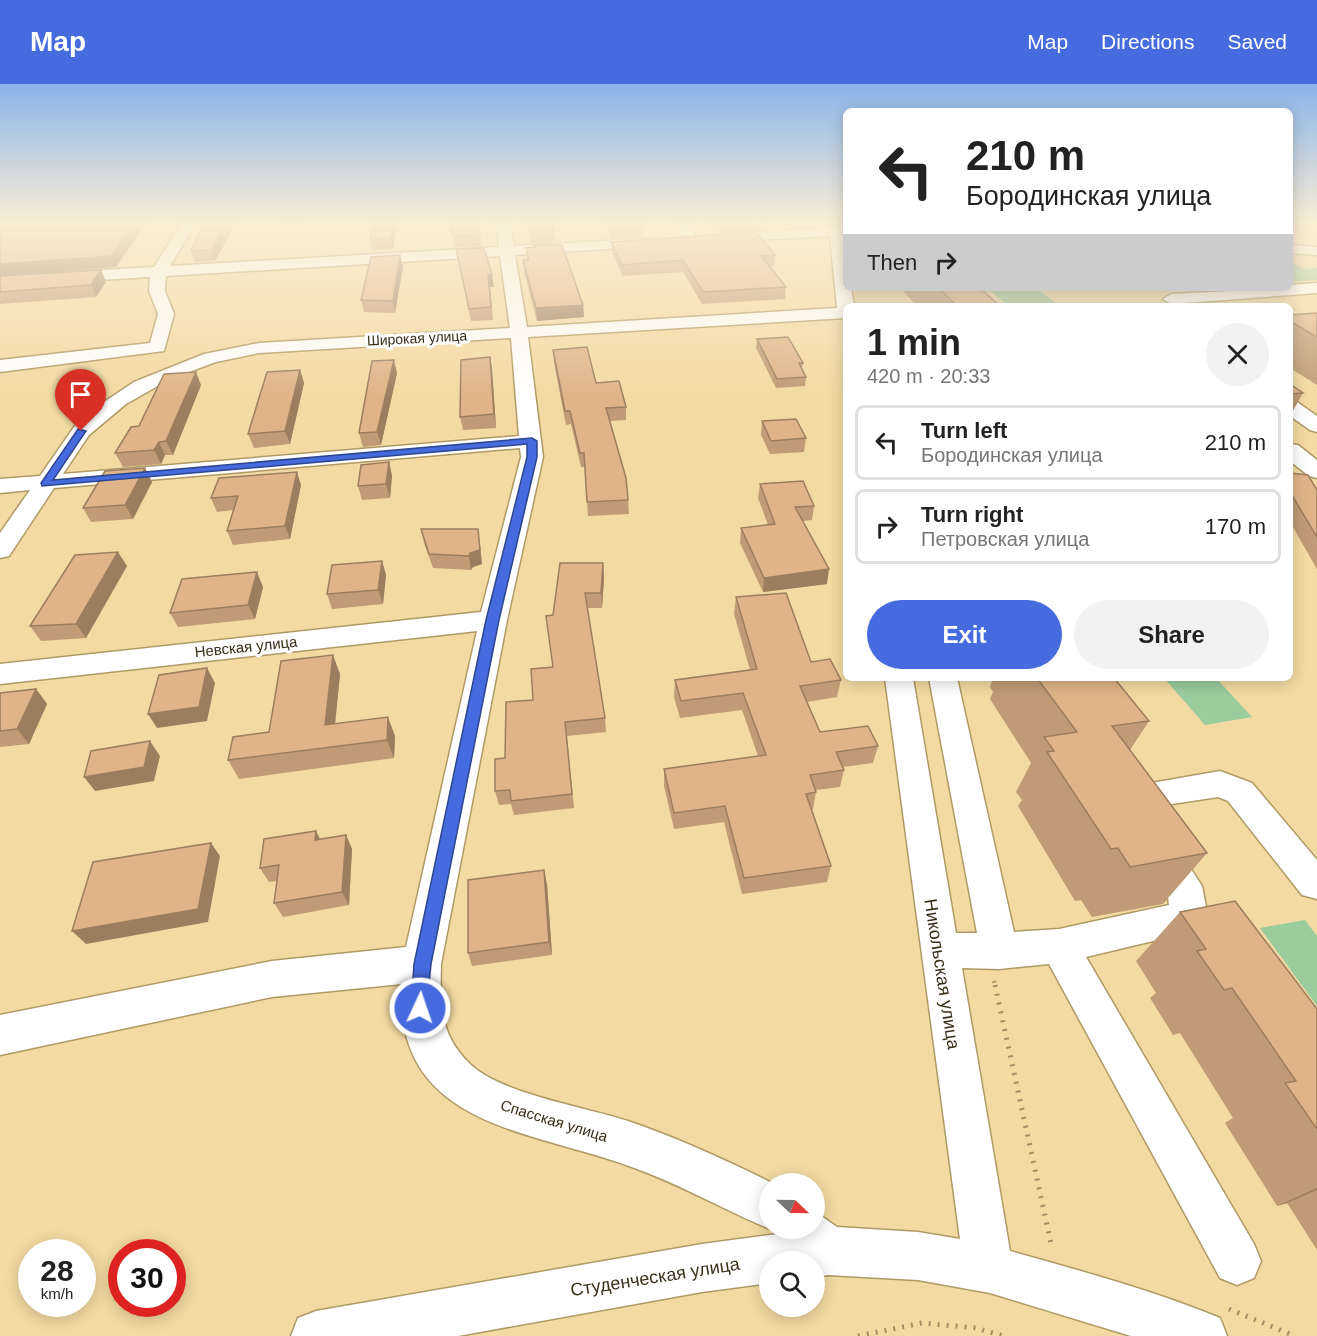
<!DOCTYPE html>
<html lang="en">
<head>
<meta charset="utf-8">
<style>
  :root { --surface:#fff; --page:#f2f2f2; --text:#222; --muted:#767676; --line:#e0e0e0; --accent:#456bde }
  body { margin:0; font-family:Arial,sans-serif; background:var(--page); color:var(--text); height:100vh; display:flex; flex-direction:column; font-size:22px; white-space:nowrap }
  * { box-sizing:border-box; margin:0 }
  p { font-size:20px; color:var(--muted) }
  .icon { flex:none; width:33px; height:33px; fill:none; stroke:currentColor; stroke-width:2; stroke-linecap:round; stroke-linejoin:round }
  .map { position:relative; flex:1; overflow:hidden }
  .sheet { position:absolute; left:843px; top:219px; width:450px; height:378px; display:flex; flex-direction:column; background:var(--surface); border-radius:9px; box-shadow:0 3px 15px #0003 }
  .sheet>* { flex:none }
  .hud { position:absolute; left:843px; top:24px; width:450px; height:183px; border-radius:9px; box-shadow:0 3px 15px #0003; background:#fff; color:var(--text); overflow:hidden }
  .needle { width:39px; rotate:112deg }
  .fabs { position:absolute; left:759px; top:1089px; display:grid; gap:12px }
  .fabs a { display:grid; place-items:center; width:66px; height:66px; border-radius:50%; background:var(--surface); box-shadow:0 3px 15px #0003; font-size:30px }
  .speed { position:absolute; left:18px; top:1155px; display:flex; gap:12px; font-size:30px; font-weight:700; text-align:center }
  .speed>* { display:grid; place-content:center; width:78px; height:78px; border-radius:50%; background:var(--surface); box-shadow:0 3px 15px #0003; line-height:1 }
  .speed small { font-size:15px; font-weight:400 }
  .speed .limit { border:9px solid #d22; background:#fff; color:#111 }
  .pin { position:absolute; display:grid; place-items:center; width:51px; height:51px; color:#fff; margin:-62px -26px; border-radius:50% 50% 50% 0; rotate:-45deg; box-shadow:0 0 6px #0007 }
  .pin .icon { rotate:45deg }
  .me { position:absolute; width:66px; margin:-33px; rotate:3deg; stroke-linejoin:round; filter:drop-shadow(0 0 4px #0008) }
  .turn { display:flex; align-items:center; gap:21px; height:126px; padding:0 24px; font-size:27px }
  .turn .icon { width:78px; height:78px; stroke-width:2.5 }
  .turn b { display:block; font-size:42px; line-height:51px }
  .then { display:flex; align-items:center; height:57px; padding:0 24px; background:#0003; gap:12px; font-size:22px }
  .round { display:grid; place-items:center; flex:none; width:63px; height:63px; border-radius:32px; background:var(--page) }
  .head { display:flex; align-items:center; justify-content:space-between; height:102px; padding:0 24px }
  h1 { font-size:36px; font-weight:700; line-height:45px }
  .button { display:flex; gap:12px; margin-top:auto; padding:12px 24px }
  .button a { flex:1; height:69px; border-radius:36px; background:var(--accent); color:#fff; font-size:24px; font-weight:700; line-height:69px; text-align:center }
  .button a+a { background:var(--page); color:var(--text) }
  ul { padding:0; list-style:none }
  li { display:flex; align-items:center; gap:18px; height:75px; margin:0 12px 9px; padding:0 12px; border:3px solid var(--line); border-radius:9px }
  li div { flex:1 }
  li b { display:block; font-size:22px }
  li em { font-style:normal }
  header { display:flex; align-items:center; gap:36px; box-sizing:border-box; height:84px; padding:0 30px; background:var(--accent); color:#fff }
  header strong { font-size:28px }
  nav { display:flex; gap:33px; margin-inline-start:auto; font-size:21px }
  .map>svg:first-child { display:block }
</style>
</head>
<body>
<header>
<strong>Map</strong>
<nav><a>Map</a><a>Directions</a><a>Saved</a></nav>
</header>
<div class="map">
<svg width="1317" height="1252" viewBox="0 0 1317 1252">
  <rect width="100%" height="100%" fill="#f3daa2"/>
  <g fill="#9acc9e">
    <polygon points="1290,178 1304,185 1317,184 1317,196 1290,198"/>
    <polygon points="987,204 1037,204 1059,222 1008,222"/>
    <polygon points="1164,594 1216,594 1252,633 1205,641"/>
    <polygon points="1305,836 1317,852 1317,922 1260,844"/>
  </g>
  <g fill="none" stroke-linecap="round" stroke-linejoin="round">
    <defs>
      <g id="minor">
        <path d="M182 139H196L170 182 499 163 496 139H510L514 162 653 154 660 158 653 162 515 171 527 243 837 224 830 152 719 158 712 154 719 150 846 143V204H851L854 222H846V234L528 253 543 373 507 536 441 880C440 921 439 950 470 980 501 1010 586 1023 628 1037 678 1054 726 1076 774 1100H770V1144H772L770 1145C722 1125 678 1099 629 1082 530 1046 393 1042 402 900L272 913 0 971V931L272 877 406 863 477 547 0 600V580L481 528 521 373 520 364 54 404 9 472 0 474V449L30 406 0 409V395L40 392 74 343 92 326 134 298 204 270 259 259 510 244 500 172 166 192 165 207 174 230 164 267 0 288V276L150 259 158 230 149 207 150 193 0 202V192L154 183ZM511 254 519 352 63 390 89 351 126 320 170 295 216 278 259 269Z"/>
        <polygon points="674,139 688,139 698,156 696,159 686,159"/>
        <polygon points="1290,161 1317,163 1317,171 1290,169"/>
        <polygon points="1317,199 1317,209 1171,220 1163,215 1171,210 1290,204 1290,201"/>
        <polygon points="1290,316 1297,318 1317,332 1317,348 1310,346 1290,332"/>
        <polygon points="1290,360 1298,361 1317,376 1317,394 1309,392 1290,377"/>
        <path d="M885 594H913L956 849H977L929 594H957L1014 848 1059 845 1169 821 1167 806 1142 764 1147 754 1159 749 1171 754 1202 802 1208 833 1203 845 1086 873 1254 1160 1261 1177 1254 1194 1237 1201 1220 1194 1049 880 999 885 962 884 1010 1167C1081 1187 1152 1206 1220 1234L1227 1252H1131L990 1209 918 1196 828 1191 814 1193V1178H770V1199L702 1208 458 1252H291L298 1234 316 1227 702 1160 778 1150 776 1144H814V1127L837 1143 918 1148 960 1155Z"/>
        <polygon points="1220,687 1252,699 1317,776 1317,815 1302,811 1228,717 1218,713 1152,723 1140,719 1136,710 1140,701"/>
      </g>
    </defs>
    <use href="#minor" stroke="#b09964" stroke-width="3"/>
    <polyline stroke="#a18f66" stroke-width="4.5" stroke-dasharray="1.5 5" stroke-linecap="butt" points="994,897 995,902"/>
    <g stroke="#a18f66" stroke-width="5" stroke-dasharray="2 7" stroke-linecap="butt">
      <polyline points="995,901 1052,1164"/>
      <polyline points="1229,1225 1295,1252"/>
      <polyline points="858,1252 922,1239 976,1244 1003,1252"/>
    </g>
    <use href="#minor" fill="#fff" fill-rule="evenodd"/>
  </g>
  <g fill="#c09b75">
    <polygon points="204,139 241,139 240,140 235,141 215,177 195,178 191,167"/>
    <polygon points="280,139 305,139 304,142 281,143"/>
    <polygon points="397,139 393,165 373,166 370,155"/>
    <polygon points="450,139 468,139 480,151 482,162 455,163"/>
    <polygon points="525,139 552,139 554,146 555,157 531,159"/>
    <polygon points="605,139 640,139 642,141 642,152 611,154 605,141"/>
    <polygon points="710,139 746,139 745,147 716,148"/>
    <polygon points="611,158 775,171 774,182 770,183 786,203 785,215 702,220 683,188 623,192 612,169"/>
    <polygon points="526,164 583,221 584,233 537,237 524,188 523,176 527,176"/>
    <polygon points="456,165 494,203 490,203 493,236 471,237"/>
    <polygon points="400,171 403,182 395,229 364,228 361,216"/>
    <polygon points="101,186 106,198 96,213 0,220 0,192"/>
    <polygon points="900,204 980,204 1000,222 917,222"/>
    <polygon points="1317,229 1317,301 1290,284 1290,231"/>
    <polygon points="757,255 803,279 802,284 806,293 805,302 776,304 756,264"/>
    <polygon points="553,266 626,323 626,336 610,337 628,416 629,430 588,432 585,383 581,383 571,340 566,341 554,279"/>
    <polygon points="490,273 492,286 496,344 463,346 460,333"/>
    <polygon points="300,286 304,299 290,360 254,364 248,350"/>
    <polygon points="397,289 381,361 363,363 359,349"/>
    <polygon points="1290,300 1303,309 1290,332"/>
    <polygon points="201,301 173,371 165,371 161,380 123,383 115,369 139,342"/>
    <polygon points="762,337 806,354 804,368 770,370 761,351"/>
    <polygon points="389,378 392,392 390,414 362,416 358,402"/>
    <polygon points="145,384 152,398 133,435 91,438 83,424"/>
    <polygon points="1290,389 1317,406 1317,485 1290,438"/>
    <polygon points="760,400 814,422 812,436 803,437 827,500 763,508 740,459 741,444 768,441 758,414"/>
    <polygon points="301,401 290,455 233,461 227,447 233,426 217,428 211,414"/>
    <polygon points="421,445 478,445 482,480 473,483 471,486 433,484 424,459"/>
    <polygon points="382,477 386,491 383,520 332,525 327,510"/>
    <polygon points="603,479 604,494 602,524 587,524 605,634 606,648 567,652 574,724 514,731 511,720 499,721 495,707 505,674 533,616 553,583 553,531"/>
    <polygon points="127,482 86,554 41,557 30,542"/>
    <polygon points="263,503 255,535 178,543 170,529"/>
    <polygon points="736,513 811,578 841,596 837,613 807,618 820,648 878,662 873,679 843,683 844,686 840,703 816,706 816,708 813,725 812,725 831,782 827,798 742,810 724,738 674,745 664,702 664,685 758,672 742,626 680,634 674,613 675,596 750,586 734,530"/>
    <polygon points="340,590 335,640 395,652 394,674 239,695 228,676 269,648"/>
    <polygon points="993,594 1114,594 1149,637 1130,666 1207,769 1163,820 1092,833 1081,816 1075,817 1018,722 1022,716 1016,708 1031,679 990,615 993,608 990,603"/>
    <polygon points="36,605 47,620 29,660 0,663 0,609"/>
    <polygon points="346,751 352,765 349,821 283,833 274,819 277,797 269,798 260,784 320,755"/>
    <polygon points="547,800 552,871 472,882 468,869"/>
    <polygon points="1180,828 1317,925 1317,1166 1287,1119 1277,1122 1225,1039 1233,1034 1180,949 1173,951 1150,914 1156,909 1136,877"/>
  </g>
  <g fill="#9c7e5f">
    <polygon points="135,139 147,139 116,183 0,192 0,180"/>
    <polygon points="226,139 241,139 240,140 235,141 215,177 211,166"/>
    <polygon points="393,139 397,139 393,165 391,154"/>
    <polygon points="400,171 403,182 395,229 393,217"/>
    <polygon points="101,186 106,198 96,213 91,201"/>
    <polygon points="488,191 492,191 494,203 490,203 493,236"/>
    <polygon points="583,221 584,233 537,237 536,224"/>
    <polygon points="490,273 492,286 496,344 494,330"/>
    <polygon points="394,276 397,289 381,361 377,348"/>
    <polygon points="300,286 304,299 290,360 285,347"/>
    <polygon points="196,288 201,301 173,371 166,357"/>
    <polygon points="159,358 165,371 161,380 154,366"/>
    <polygon points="389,378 392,392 390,414 386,400"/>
    <polygon points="145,384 152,398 133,435 125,421"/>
    <polygon points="297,388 301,401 290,455 285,442"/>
    <polygon points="478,445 482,480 473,483 471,486 469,472"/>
    <polygon points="118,468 127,482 86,554 76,540"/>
    <polygon points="382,477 386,491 383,520 378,506"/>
    <polygon points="603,479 604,494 602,524 601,509"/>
    <polygon points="829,485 827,500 763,508 764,494"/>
    <polygon points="257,488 263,503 255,535 248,521"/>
    <polygon points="333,571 340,590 333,660 325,641"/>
    <polygon points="207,584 215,599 207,637 157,644 148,630"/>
    <polygon points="36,605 47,620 29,660 17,645"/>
    <polygon points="388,633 395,652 394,674 387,656"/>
    <polygon points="150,657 160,672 154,697 95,707 84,693"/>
    <polygon points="316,747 323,761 315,756"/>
    <polygon points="346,751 352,765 349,821 342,808"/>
    <polygon points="211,759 220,772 208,838 86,860 72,847"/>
    <polygon points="544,786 547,800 552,871 549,858"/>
    <polygon points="1317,1104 1317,1106 1287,1119 1277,1122"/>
  </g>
  <g fill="#dfb488" stroke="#9c7e5f" stroke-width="1.5">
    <polygon points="0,139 135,139 111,172 0,180"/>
    <polygon points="204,139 226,139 211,166 191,167"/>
    <polygon points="374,139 393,139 391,154 370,155"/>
    <polygon points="450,139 466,139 466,140 477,139 480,151 453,152"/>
    <polygon points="527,139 552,139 554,146 530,148"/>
    <polygon points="609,139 640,139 642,141 611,143"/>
    <polygon points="756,148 775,171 761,172 786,203 703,208 683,176 622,181 611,158"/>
    <polygon points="534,161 562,161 583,221 536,224 523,176 529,176 526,164 535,163"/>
    <polygon points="484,164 492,191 488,191 491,223 469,225 456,165"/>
    <polygon points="400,171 393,217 361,216 371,173"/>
    <polygon points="101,186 91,201 0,208 0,192"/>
    <polygon points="939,204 980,204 1000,222 957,222"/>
    <polygon points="949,221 951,222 929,222"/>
    <polygon points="1317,229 1317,253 1290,237 1290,231"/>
    <polygon points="788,253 803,279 799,279 806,293 777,295 757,255"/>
    <polygon points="587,263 596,299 619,297 626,323 606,324 626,394 628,416 587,418 584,369 580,369 570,327 565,327 553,266"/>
    <polygon points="490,273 494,330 460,333 461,276"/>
    <polygon points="394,276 377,348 359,349 372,277"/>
    <polygon points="300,286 285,347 248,350 267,288"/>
    <polygon points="196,288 166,357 159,358 154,366 115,369 131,343 139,342 164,290"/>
    <polygon points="1290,300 1303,309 1290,310"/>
    <polygon points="796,335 806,354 771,357 762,337"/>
    <polygon points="389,378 386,400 358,402 361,381"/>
    <polygon points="145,384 125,421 83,424 105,387"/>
    <polygon points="297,388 285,442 227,447 238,412 211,414 219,394"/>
    <polygon points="1290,389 1308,391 1317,406 1317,453 1290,408"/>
    <polygon points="803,397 814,422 795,423 829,485 764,494 741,444 775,440 760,400"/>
    <polygon points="421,445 478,445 480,466 470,469 469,472 429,470"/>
    <polygon points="118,468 76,540 30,542 75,471"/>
    <polygon points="382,477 378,506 327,510 332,481"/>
    <polygon points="560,479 603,479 601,509 585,509 605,634 565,638 572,710 511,717 510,706 495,707 495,675 505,674 506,618 533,616 531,585 553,583 546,532 553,531"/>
    <polygon points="257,488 248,521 170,529 182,495"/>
    <polygon points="786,509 811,578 830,575 841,596 800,602 820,648 868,642 878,662 836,668 844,686 810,691 816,708 806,710 831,782 744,794 725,722 674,729 664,685 766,671 743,609 681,617 675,596 757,585 736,513"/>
    <polygon points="333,571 325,641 388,633 387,656 228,676 233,653 269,648 281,577"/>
    <polygon points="207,584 199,623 148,630 159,591"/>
    <polygon points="1037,594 1114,594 1149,637 1112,642 1207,769 1130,783 1118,764 1111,765 1047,668 1054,667 1044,653 1077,648"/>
    <polygon points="36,605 17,645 0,647 0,609"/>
    <polygon points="150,657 144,683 84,693 91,667"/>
    <polygon points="316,747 315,756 346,751 342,808 274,819 279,781 260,784 264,755"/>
    <polygon points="211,759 198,825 72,847 93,778"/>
    <polygon points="544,786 549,858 468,869 468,796"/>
    <polygon points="1235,817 1317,925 1317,1045 1285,999 1296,997 1232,904 1224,906 1197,867 1206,865 1180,828"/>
  </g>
  <linearGradient id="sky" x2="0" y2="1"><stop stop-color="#8ab4ea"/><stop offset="0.44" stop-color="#faeed5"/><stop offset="1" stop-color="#faeed5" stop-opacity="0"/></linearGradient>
  <rect width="1317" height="314" fill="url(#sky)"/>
  <polygon fill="#456bde" stroke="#2d4690" stroke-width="1.5" points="78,345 86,347 53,396 532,354 537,357 537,373 499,536 431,880 426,930 420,933 414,930 411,924 414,880 486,536 527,373 527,360 42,402 41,399"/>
  <g text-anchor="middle" stroke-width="6" stroke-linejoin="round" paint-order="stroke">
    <g font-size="14" fill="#392f19" stroke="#fefefe">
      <text transform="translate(417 254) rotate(-3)" y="5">Широкая улица</text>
    </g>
    <g font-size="15" fill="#392f19" stroke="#fefefe">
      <text transform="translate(246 563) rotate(-6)" y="5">Невская улица</text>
      <text transform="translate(554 1037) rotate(17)" y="5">Спасская улица</text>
    </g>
    <g font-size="18" fill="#392f19" stroke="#fefefe">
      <text transform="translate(942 890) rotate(81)" y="6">Никольская улица</text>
      <text transform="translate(655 1193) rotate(-9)" y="6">Студенческая улица</text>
    </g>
  </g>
</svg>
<div class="fabs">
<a><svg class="needle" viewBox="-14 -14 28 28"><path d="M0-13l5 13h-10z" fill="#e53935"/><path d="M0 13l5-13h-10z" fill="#767676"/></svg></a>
<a><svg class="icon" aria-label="search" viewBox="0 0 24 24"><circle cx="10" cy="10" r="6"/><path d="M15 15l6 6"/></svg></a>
</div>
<div class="speed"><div>28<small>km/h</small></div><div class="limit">30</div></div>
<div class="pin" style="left:81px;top:347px;background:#d93025"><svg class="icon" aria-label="arrive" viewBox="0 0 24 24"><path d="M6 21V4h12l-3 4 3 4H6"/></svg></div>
<svg class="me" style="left:420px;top:924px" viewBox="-20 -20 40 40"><circle r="17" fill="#456bde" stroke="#fff" stroke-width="3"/><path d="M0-11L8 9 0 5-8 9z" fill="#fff"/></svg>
<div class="hud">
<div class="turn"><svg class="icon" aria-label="left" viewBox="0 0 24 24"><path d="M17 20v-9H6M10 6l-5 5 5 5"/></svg><div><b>210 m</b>Бородинская улица</div></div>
<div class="then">Then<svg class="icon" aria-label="right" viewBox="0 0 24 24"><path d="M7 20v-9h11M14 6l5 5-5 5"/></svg></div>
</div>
<section class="sheet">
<div class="head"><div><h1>1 min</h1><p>420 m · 20:33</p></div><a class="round"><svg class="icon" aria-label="close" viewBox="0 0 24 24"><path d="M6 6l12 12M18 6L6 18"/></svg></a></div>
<ul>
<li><svg class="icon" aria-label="left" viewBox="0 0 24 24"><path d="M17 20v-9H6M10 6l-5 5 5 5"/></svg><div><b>Turn left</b><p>Бородинская улица</p></div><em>210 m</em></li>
<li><svg class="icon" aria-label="right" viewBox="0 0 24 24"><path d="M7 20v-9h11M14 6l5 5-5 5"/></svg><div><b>Turn right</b><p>Петровская улица</p></div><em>170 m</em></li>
</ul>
<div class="button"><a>Exit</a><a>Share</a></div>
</section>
</div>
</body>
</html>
